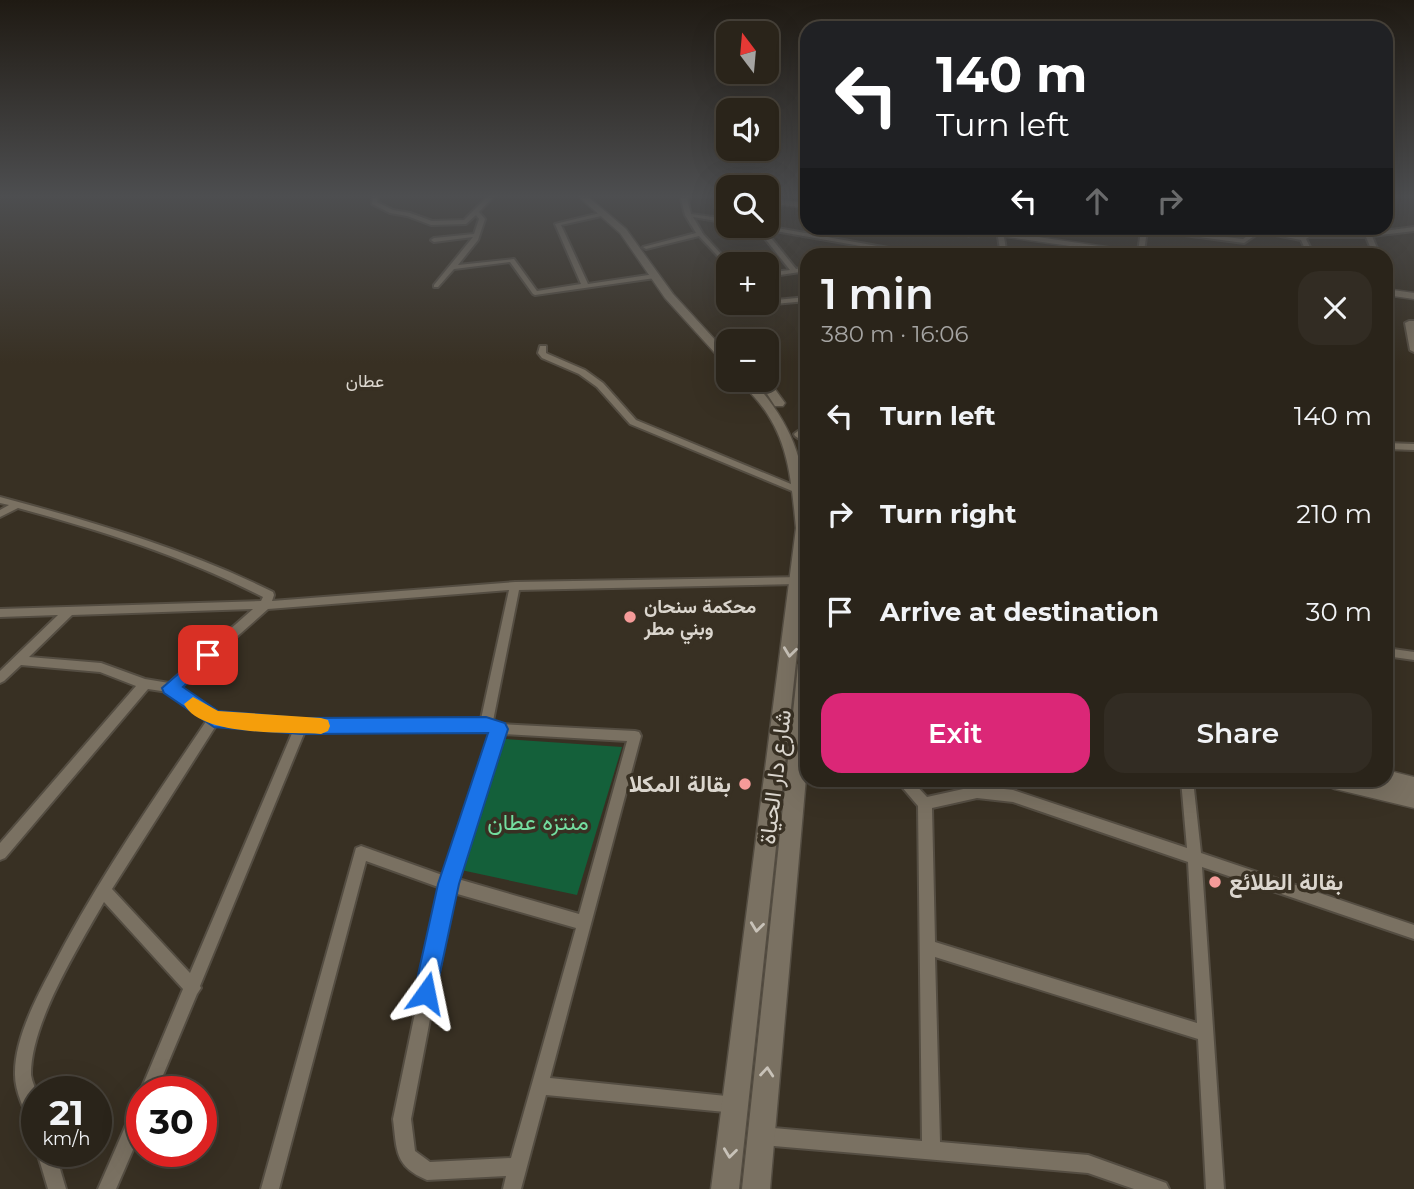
<!DOCTYPE html>
<html lang="en">
<head>
<meta charset="utf-8">
<style>
  :root { --surface:#2a241a; --page:#322c23; --text:#f1f3f6; --muted:#a5a4a2; --line:#464139; --accent:#db2777 }
  body { margin:0; font-family:Montserrat,Vazirmatn,sans-serif; background:var(--page); color:var(--text); height:100vh; display:flex; flex-direction:column; font-size:26px; white-space:nowrap }
  * { box-sizing:border-box; margin:0 }
  p { font-size:23px; color:var(--muted) }
  .icon { flex:none; width:38px; height:38px; fill:none; stroke:currentColor; stroke-width:2; stroke-linecap:round; stroke-linejoin:round }
  .map { position:relative; flex:1; overflow:hidden }
  .details { position:absolute; left:800px; top:248px; width:593px; height:539px; display:flex; flex-direction:column; background:var(--surface); border-radius:21px; box-shadow:0 7px 28px #0002,0 0 0 2px var(--line) }
  .details>* { flex:none }
  .top-card { position:absolute; left:800px; top:21px; width:593px; height:214px; border-radius:21px; box-shadow:0 7px 28px #0002,0 0 0 2px var(--line); background:#202124; color:#fff; overflow:hidden }
  .needle { width:46px; rotate:344deg }
  .tools { position:absolute; left:716px; top:21px; display:grid; gap:14px }
  .tools a { display:grid; place-items:center; width:63px; height:63px; border-radius:14px; background:var(--surface); box-shadow:0 7px 28px #0002,0 0 0 2px var(--line); font-size:35px }
  .speed { position:absolute; left:21px; top:1076px; display:flex; gap:14px; font-size:35px; font-weight:700; text-align:center }
  .speed>* { display:grid; place-content:center; width:91px; height:91px; border-radius:50%; background:var(--surface); box-shadow:0 7px 28px #0002,0 0 0 2px var(--line); line-height:1 }
  .speed small { font-size:18px; font-weight:400 }
  .speed .limit { border:10px solid #d22; background:#fff; color:#111 }
  .pin { position:absolute; display:grid; place-items:center; width:60px; height:60px; color:#fff; margin:-30px; border-radius:14px; box-shadow:0 4px 10px #0006 }
  .me { position:absolute; width:77px; margin:-38px; rotate:12deg; stroke-linejoin:round; filter:drop-shadow(0 0 5px #0008) }
  .turn { display:flex; align-items:center; gap:24px; height:147px; padding:0 21px; font-size:32px }
  .turn .icon { width:91px; height:91px; stroke-width:2.5 }
  .turn b { display:block; font-size:49px; line-height:60px }
  .lanes { display:flex; align-items:center; height:66px; padding:0 21px; background:#0003; justify-content:center; gap:35px; direction:ltr }
  .lanes .off { opacity:.35 }
  .round { display:grid; place-items:center; flex:none; width:74px; height:74px; border-radius:21px; background:var(--page) }
  .headline { display:flex; align-items:center; justify-content:space-between; height:119px; padding:0 21px }
  h1 { font-size:42px; font-weight:600; line-height:52px }
  .action { display:flex; gap:14px; margin-top:auto; padding:14px 21px }
  .action a { flex:1; height:80px; border-radius:21px; background:var(--accent); color:#fff; font-size:28px; font-weight:600; line-height:80px; text-align:center }
  .action a+a { background:var(--page); color:var(--text) }
  ul { padding:0; list-style:none }
  li { display:flex; align-items:center; gap:21px; height:98px; padding:0 21px }
  li div { flex:1 }
  li b { display:block; font-size:26px }
  li em { font-style:normal }
  .map>svg:first-child { display:block }
</style>
</head>
<body>
<div class="map">
<svg width="1414" height="1189" viewBox="0 0 1414 1189">
  <rect width="100%" height="100%" fill="#383023"/>
  <polygon fill="#14603a" points="505,739 622,747 577,895 461,870"/>
  <g fill="none" stroke-linecap="round" stroke-linejoin="round">
    <defs>
      <g id="street">
        <polygon points="373,196 378,197 377,202 393,210 410,213 432,221 464,220 488,196 494,196 479,212 485,219 478,240 458,265 514,259 537,291 581,284 555,224 604,212 607,214 606,215 561,225 588,284 655,274 658,276 655,278 535,295 533,294 510,262 454,269 438,287 434,287 434,285 473,237 434,242 431,240 434,238 474,234 479,219 476,215 466,224 431,225 407,216 390,213 372,204"/>
        <polygon points="683,196 689,196 687,199 691,214 728,219 728,223 693,217 703,234 730,264 728,264 728,267 699,236 646,249 643,247 696,233 685,215 681,199"/>
        <polygon points="755,226 766,226 933,256 917,256 764,229 796,269 807,267 807,271 766,277 766,273 790,270"/>
        <polygon points="1414,227 1414,231 1372,236 1380,256 1374,256 1366,237 1309,237 1306,239 1312,251 1336,256 1308,256 1301,240 1260,232 1244,243 1147,230 1144,252 1141,254 1138,252 1141,230 1138,228 1151,228 1243,239 1254,231 1246,229 1245,228 1259,228 1302,237 1307,233 1368,233"/>
        <polygon points="1035,228 1041,228 1032,238 1028,238 1027,237"/>
        <polygon points="1001,235 1004,237 1007,256 1001,256 998,237"/>
        <polygon points="807,297 807,301 763,305 760,303 766,303 766,301"/>
        <polygon points="1409,321 1414,321 1414,352 1410,350 1405,323"/>
        <polygon points="540,346 546,346 546,353 548,354 585,370 603,383 636,420 803,489 805,491 803,493 797,493 630,424 597,387 579,374 542,358 538,353"/>
        <polygon points="798,431 807,437 807,444 795,436 794,434"/>
        <polygon points="1386,443 1414,444 1414,450 1386,449"/>
        <path d="M0 497C94 522 186 549 273 592L274 595 272 601 515 582 802 577 803 580 802 583 798 584 519 590 493 721 499 724 635 731 639 732 641 736 550 1078 736 1097 742 1099 744 1105 742 1111 736 1113 546 1095 521 1189H503L506 1176 427 1180C394 1166 397 1150 393 1119L441 888 366 861 279 1189H261L356 848 361 846 445 876 492 732 486 729 305 731 200 986 201 988 197 994 156 1092H142V1097L140 1092 183 989 104 902C79 946 30 1024 31 1075 32 1082 36 1089 37 1096 38 1106 37 1118 37 1128L31 1126C25 1111 15 1092 15 1075 14 1041 35 1000 51 970 96 882 152 802 207 720L168 692 148 689 5 858 0 860V843L136 686 100 672 21 665 4 681 0 683V671L58 615 0 617V609L261 601 263 597C185 557 103 531 18 508L0 517V510L9 505 0 503ZM509 590 481 719 301 721 216 714 179 688 268 609ZM253 609 169 683 145 679 101 663 29 657 72 615ZM217 724 293 731 190 973 112 889ZM503 734 627 741 579 914 458 879ZM454 893 576 928 511 1158 430 1162 415 1151 411 1119Z"/>
        <polygon points="1386,648 1414,652 1414,660 1386,656"/>
        <path d="M896 780H911L927 797 977 786 1013 790 1187 848 1181 780H1193L1201 853 1414 925V939L1202 867 1224 1189H1206L1198 1039 935 957 940 1142 1088 1155 1166 1183 1169 1189H1134L1088 1173 762 1145 756 1142 753 1136 756 1130 762 1127 922 1141 918 806ZM977 798 1013 802 1188 862 1197 1023 935 942 932 808Z"/>
        <polygon points="142,1100 142,1129 116,1189 98,1189 136,1102"/>
        <polygon points="37,1152 55,1152 66,1189 48,1189"/>
      </g>
      <g id="secondary">
        <polygon points="578,196 587,196 626,229 673,294 728,354 728,364 724,363 665,298 620,233"/>
        <polygon points="709,196 728,196 728,200"/>
        <polygon points="766,198 807,203 807,208 766,203"/>
        <polygon points="929,228 976,228 1167,256 1139,256 973,232 969,236"/>
        <polygon points="1386,289 1414,293 1414,299 1386,295"/>
        <polygon points="766,377 785,403 783,406 775,406 758,380 766,380"/>
        <path d="M740 380H752C807 441 807 482 807 560L739 1189H711L796 528C792 489 790 449 768 415 760 402 749 392 740 380Z"/>
        <polygon points="807,659 807,766 770,1189 742,1189 798,666 801,661"/>
        <polygon points="1386,770 1414,777 1414,808 1335,789 1328,786 1326,780 1386,780"/>
      </g>
    </defs>
    <use href="#street" stroke="#544d42" stroke-width="4"/>
    <use href="#secondary" stroke="#544d42" stroke-width="3"/>
    <use href="#street" fill="#7a7162" fill-rule="evenodd"/>
    <use href="#secondary" fill="#7a7162" fill-rule="evenodd"/>
  </g>
  <defs><path id="oneway-chevron" d="M-2-3.5L2.5 0L-2 3.5" fill="none" stroke-width="1.6" stroke-linecap="round" stroke-linejoin="round" transform="scale(1.75)"/></defs>
  <g stroke="#c8c2b8">
    <use href="#oneway-chevron" transform="translate(790 652) rotate(97)"/>
    <use href="#oneway-chevron" transform="translate(757 927) rotate(97)"/>
    <use href="#oneway-chevron" transform="translate(767 1072) rotate(-85)"/>
    <use href="#oneway-chevron" transform="translate(730 1153) rotate(97)"/>
  </g>
  <linearGradient id="sky" x2="0" y2="1"><stop stop-color="#1f1a13"/><stop offset="0.54" stop-color="#4d4e50"/><stop offset="1" stop-color="#4d4e50" stop-opacity="0"/></linearGradient>
  <rect width="1414" height="363" fill="url(#sky)"/>
  <polygon fill="#1a73e8" stroke="#114b97" stroke-width="2" points="208,648 214,650 217,655 214,659 183,687 218,711 301,718 486,717 505,723 508,729 459,884 434,1001 426,1005 418,1001 414,993 438,884 488,733 301,734 214,727 164,693 162,688"/>
  <path fill="#f59e0b" d="M193 697 218 711 321 718 328 720 330 726 328 731 321 734C288 732 201 737 184 704Z"/>
  <g fill="#f59b99" stroke="#383023" stroke-width="2.5">
    <circle cx="630" cy="617" r="7"/>
    <circle cx="745" cy="784" r="7"/>
    <circle cx="1215" cy="882" r="7"/>
  </g>
  <g text-anchor="middle" stroke-width="7" stroke-linejoin="round" paint-order="stroke">
    <g font-size="18" fill="#dbd6ce" stroke="#383023">
      <text x="365" y="387">عطان</text>
    </g>
    <g font-size="19" font-weight="bold" fill="#dbd6ce" stroke="#383023" text-anchor="start">
      <text x="644" y="613">محكمة سنحان<tspan x="644" dy="22">وبني مطر</tspan></text>
    </g>
    <g font-size="23" fill="#dbd6ce" stroke="#383023">
      <text transform="translate(775 777) rotate(-83)" y="8">شارع دار الحياة</text>
    </g>
    <g font-size="23" font-weight="bold" fill="#dbd6ce" stroke="#383023" text-anchor="end">
      <text x="731" y="792">بقالة المكلا</text>
      <text x="1229" y="890" text-anchor="start">بقالة الطلائع</text>
    </g>
    <g font-size="23" fill="#74dd9f" stroke="#383023">
      <text x="538" y="830">منتزه عطان</text>
    </g>
  </g>
</svg>
<div class="tools">
<a><svg class="needle" viewBox="-14 -14 28 28"><path d="M0-13l5 13h-10z" fill="#e53935"/><path d="M0 13l5-13h-10z" fill="#a5a4a2"/></svg></a>
<a><svg class="icon" aria-label="sound" viewBox="0 0 24 24"><path d="M4 9h4l5-4v14l-5-4H4zM17 9q2 3 0 6"/></svg></a>
<a><svg class="icon" aria-label="search" viewBox="0 0 24 24"><circle cx="10" cy="10" r="6"/><path d="M15 15l6 6"/></svg></a>
<a>+</a>
<a>−</a>
</div>
<div class="speed"><div>21<small>km/h</small></div><div class="limit">30</div></div>
<div class="pin" style="left:208px;top:655px;background:#d93025"><svg class="icon" aria-label="arrive" viewBox="0 0 24 24"><path d="M6 21V4h12l-3 4 3 4H6"/></svg></div>
<svg class="me" style="left:426px;top:993px" viewBox="-20 -20 40 40"><path d="M0-17L14 15 0 8-14 15z" fill="#1a73e8" stroke="#fff" stroke-width="4"/></svg>
<div class="top-card">
<div class="turn"><svg class="icon" aria-label="left" viewBox="0 0 24 24"><path d="M17 20v-9H6M10 6l-5 5 5 5"/></svg><div><b>140 m</b>Turn left</div></div>
<div class="lanes"><svg class="icon" aria-label="left" viewBox="0 0 24 24"><path d="M17 20v-9H6M10 6l-5 5 5 5"/></svg><svg class="icon off" aria-label="ahead" viewBox="0 0 24 24"><path d="M12 20V5M6 11l6-6 6 6"/></svg><svg class="icon off" aria-label="right" viewBox="0 0 24 24"><path d="M7 20v-9h11M14 6l5 5-5 5"/></svg></div>
</div>
<section class="details">
<div class="headline"><div><h1>1 min</h1><p>380 m · 16:06</p></div><a class="round"><svg class="icon" aria-label="close" viewBox="0 0 24 24"><path d="M6 6l12 12M18 6L6 18"/></svg></a></div>
<ul>
<li><svg class="icon" aria-label="left" viewBox="0 0 24 24"><path d="M17 20v-9H6M10 6l-5 5 5 5"/></svg><div><b>Turn left</b></div><em>140 m</em></li>
<li><svg class="icon" aria-label="right" viewBox="0 0 24 24"><path d="M7 20v-9h11M14 6l5 5-5 5"/></svg><div><b>Turn right</b></div><em>210 m</em></li>
<li><svg class="icon" aria-label="arrive" viewBox="0 0 24 24"><path d="M6 21V4h12l-3 4 3 4H6"/></svg><div><b>Arrive at destination</b></div><em>30 m</em></li>
</ul>
<div class="action"><a>Exit</a><a>Share</a></div>
</section>
</div>
</body>
</html>
